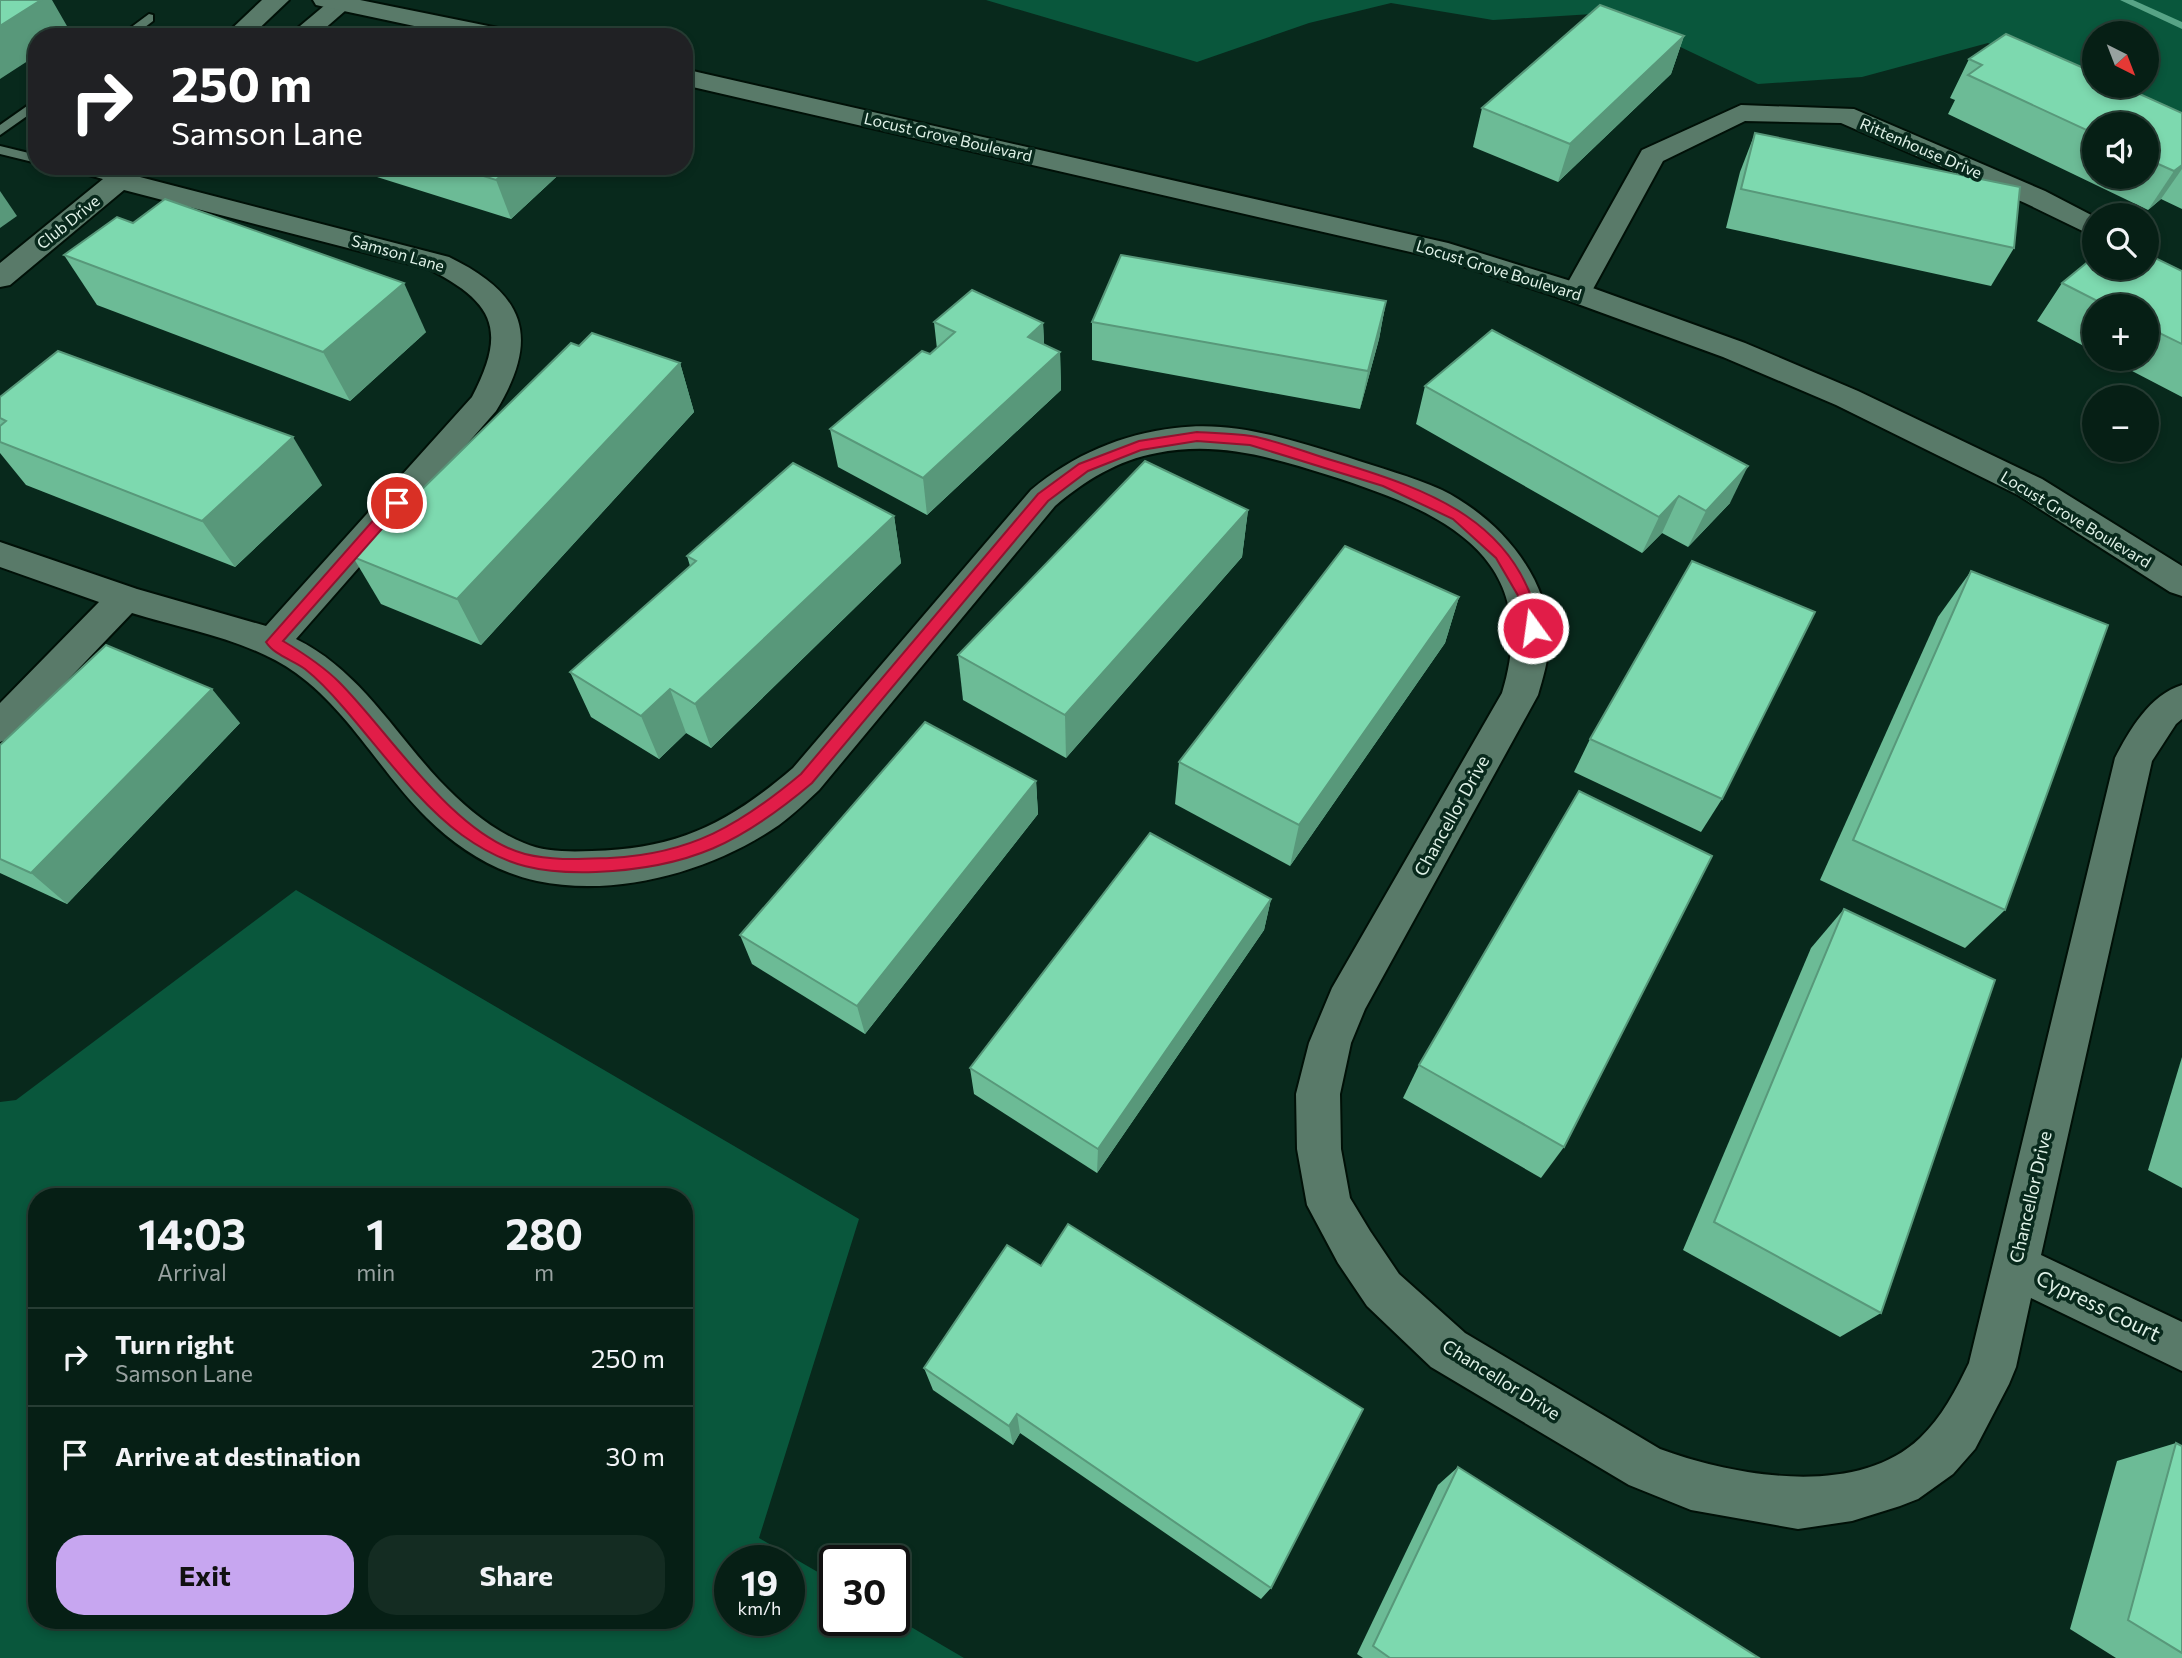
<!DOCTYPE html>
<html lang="en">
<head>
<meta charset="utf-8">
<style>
  :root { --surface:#061f15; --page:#142c22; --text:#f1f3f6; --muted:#98a2a0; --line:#273d34; --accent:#c7a6f0 }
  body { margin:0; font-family:Commissioner,sans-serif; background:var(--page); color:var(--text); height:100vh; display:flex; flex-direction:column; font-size:26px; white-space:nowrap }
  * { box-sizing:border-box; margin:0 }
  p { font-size:23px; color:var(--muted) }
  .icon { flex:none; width:38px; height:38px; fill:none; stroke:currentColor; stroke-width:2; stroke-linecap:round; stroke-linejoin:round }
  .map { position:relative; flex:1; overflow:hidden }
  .panel { position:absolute; left:28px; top:1188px; width:665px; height:441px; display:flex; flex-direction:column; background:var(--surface); border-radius:28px; box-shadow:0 4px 10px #0003,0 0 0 2px var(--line) }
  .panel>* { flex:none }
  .hud { position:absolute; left:28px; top:28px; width:665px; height:147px; border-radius:28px; box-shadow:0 4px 10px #0003,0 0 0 2px var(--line); background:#202124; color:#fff; overflow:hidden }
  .needle { width:46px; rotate:138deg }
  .tools { position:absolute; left:2082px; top:21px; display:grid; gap:14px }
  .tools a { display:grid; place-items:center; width:77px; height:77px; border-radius:50%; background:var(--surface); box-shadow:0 4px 10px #0003,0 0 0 2px var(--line); font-size:35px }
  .speed { position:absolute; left:714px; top:1545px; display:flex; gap:14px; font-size:35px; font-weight:700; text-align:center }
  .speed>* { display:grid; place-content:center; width:91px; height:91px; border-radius:50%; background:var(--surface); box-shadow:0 4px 10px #0003,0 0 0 2px var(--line); line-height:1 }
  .speed small { font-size:18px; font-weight:400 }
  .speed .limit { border:4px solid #111; border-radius:10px; background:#fff; color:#111 }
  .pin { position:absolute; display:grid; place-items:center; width:60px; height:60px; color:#fff; margin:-30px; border:4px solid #fff; border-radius:50%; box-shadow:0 2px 7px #0007 }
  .me { position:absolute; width:77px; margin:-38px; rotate:346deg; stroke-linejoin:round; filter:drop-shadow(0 0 5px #0008) }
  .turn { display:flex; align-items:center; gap:24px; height:147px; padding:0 28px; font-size:32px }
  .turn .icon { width:91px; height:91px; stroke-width:2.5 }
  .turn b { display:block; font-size:49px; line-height:60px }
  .eta { display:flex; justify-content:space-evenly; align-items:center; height:119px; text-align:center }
  .eta b { font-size:42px; font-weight:700; line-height:49px }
  .primary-button { display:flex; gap:14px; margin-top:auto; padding:14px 28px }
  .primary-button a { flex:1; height:80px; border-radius:28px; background:var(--accent); color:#111; font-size:28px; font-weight:700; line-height:80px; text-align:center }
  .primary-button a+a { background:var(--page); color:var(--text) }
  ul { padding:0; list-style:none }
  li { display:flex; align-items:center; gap:21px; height:98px; padding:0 28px; border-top:2px solid var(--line) }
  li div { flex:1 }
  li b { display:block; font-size:26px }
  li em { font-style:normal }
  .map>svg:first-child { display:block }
</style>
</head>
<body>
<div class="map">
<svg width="2182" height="1658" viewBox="0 0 2182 1658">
  <rect width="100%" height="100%" fill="#08291c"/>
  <g fill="#09573c" fill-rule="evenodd">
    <path d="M986 0H2182V130L1988 43 1862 77 1758 84 1609 13 1493 20 1391 3 1309 23 1197 62ZM2095 33H2147V86H2095Z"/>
    <path d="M296 890 859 1219 759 1538 835 1582V1620H894V1617L964 1658H0V1102L16 1100ZM37 1197H684V1620H37ZM730 1561H789V1620H730Z"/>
  </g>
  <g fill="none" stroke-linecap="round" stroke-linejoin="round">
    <polygon fill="#57a486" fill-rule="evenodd" points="2120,0 2133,0 2182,22 2182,29"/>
    <defs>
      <g id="service">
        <polygon points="149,14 153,15 153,21 132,37 118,37"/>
        <polygon points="37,99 37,109 0,135 0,125"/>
        <polygon points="0,146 37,155 37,163 0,154"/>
        <polygon points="58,166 82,166 125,177 127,180 120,184"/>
      </g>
      <g id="minor">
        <polygon points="262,0 289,0 250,37 223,37"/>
        <polygon points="331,0 350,0 353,4 315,37 287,37"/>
        <polygon points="1741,105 1854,109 2045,191 2095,217 2095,237 2025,203 1841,123 1745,121 1663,161 1587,300 1577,302 1567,300 1562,293 1642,150"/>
        <path d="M119 166H149L140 177 449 257C525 294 541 337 496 411L296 639C358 669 394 732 439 780 463 805 491 830 524 843 544 852 570 852 592 851 678 849 729 823 793 768L1031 490C1073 455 1122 434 1175 428 1235 420 1291 440 1347 457 1379 468 1411 476 1442 490 1498 518 1551 577 1549 643 1548 661 1543 678 1538 695L1365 1009 1351 1043 1340 1094 1341 1149 1350 1198 1370 1231 1399 1274 1465 1333 1660 1449C1734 1476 1856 1499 1920 1438 1942 1417 1956 1390 1969 1363L2115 758C2130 729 2150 695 2182 685V719L2176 724 2152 761 2041 1255 2182 1322V1371L2031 1298 2016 1367 2009 1384 1975 1449 1953 1474 1918 1499 1900 1506 1852 1521 1798 1529 1691 1510 1629 1485 1431 1367 1367 1306 1338 1263 1307 1205 1297 1149 1296 1094 1309 1043 1332 988 1502 693C1545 554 1438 510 1328 475 1271 457 1217 441 1157 453 1118 460 1084 481 1055 506L819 790C806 802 794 814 779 825 712 871 618 898 537 881 495 872 457 848 427 818 381 773 349 711 296 673 248 639 186 630 132 613L13 737 0 742V703L99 602 0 567V542L137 589 266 626 472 397C507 330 495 303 429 269L124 190 10 285 0 287V263Z"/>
      </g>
      <g id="tertiary">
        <polygon points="313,0 360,0 503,29 512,32 515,37 466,37 325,7 316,5"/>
        <polygon points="684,69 1448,243 1587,286 1745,343 1858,391 2042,479 2182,566 2182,596 2170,592 2018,495 1836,405 1723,357 1567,300 1441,259 684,85"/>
      </g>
    </defs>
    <use href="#service" stroke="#001007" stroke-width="4"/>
    <use href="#minor" stroke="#001007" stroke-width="4"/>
    <use href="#tertiary" stroke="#001007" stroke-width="4"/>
    <use href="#service" fill="#597a69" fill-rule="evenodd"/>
    <use href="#minor" fill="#597a69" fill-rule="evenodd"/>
    <use href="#tertiary" fill="#597a69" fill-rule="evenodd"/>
  </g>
  <g fill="#6cbb96" fill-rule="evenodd">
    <polygon points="1684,36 1671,74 1558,182 1473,147 1482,108"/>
    <path d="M1969 59 2182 113V209L2161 199 2148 210 1948 114 1955 100 1950 98ZM2095 124H2147V177H2095Z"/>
    <polygon points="1755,133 2014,248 1991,286 1726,228 1740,172"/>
    <polygon points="342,166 568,166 511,219"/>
    <polygon points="64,255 426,332 350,401 97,305"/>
    <polygon points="2182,271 2182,397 2109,359 2147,359 2147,306 2095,306 2095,352 2037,321 2062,283"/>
    <polygon points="1386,301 1379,339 1360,409 1092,360 1092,322"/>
    <polygon points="934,322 1043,323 1044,344 1060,352 1061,390 927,515 838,467 830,429 937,349"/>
    <polygon points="579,346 680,363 694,412 481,645 381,604 353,557"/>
    <polygon points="1425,386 1730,503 1688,547 1662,533 1642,553 1416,424"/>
    <polygon points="0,397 322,485 235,567 26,485 0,453"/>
    <polygon points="1248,510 1242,557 1066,758 963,700 958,655"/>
    <polygon points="894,516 901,563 711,748 686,733 659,759 591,717 570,672 690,566 687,556"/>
    <polygon points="1971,571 2005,910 1965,948 1820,880 1938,617"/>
    <polygon points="1459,597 1445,643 1290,866 1175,804 1179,762"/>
    <polygon points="240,723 67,904 0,873 0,745"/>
    <polygon points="1590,739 1722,799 1701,832 1574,772"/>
    <polygon points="1036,781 1038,814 865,1034 752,964 740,935"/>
    <polygon points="1271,899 1264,930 1097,1173 974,1094 970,1068"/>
    <polygon points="1844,909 1881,1313 1840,1337 1683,1250 1811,948"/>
    <polygon points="2182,1057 2182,1188 2148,1170"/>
    <polygon points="1419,1065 1564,1147 1541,1178 1403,1098"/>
    <polygon points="1007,1245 1271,1588 1261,1599 1020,1433 1013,1445 933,1390 924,1368"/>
    <polygon points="2176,1443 2182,1446 2182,1658 2116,1658 2070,1629 2117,1461"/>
    <polygon points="1458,1467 1759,1658 1363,1658 1357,1654 1438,1485"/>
  </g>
  <g fill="#58987a">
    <polygon points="41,0 52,0 71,33 66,37 37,37 37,55 0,79 0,26"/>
    <polygon points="1684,36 1671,74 1558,182 1570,144"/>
    <polygon points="2182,165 2182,169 2161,199 2148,210 2174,171"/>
    <polygon points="512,166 568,166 511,219 496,180"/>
    <polygon points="0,191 17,216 0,228"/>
    <polygon points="404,283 426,332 350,401 323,352"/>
    <polygon points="1386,301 1379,339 1360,409 1368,371"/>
    <polygon points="1043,323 1045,362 1028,337"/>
    <polygon points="1060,352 1061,390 927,515 923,478"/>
    <polygon points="680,363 694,412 481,645 457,599"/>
    <polygon points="293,437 322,485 235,567 202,521"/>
    <polygon points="1748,466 1730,503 1688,547 1706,511"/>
    <polygon points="1679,496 1662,533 1642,553 1659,517"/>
    <polygon points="1248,510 1242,557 1066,758 1065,715"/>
    <polygon points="894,516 901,563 711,748 695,704"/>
    <polygon points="1459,597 1445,643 1290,866 1299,825"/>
    <polygon points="212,689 240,723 67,904 31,873"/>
    <polygon points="670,689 686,733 659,759 641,716"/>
    <polygon points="1036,781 1038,814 865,1034 857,1006"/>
    <polygon points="1271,899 1264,930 1097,1173 1098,1149"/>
    <polygon points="1017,1414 1020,1433 1013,1445 1009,1426"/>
  </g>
  <g fill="#7dd9af" stroke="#58987a" stroke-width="2">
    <polygon points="0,0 41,0 0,26"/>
    <polygon points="1600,5 1684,36 1570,144 1482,108"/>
    <polygon points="2006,34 2095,73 2095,86 2122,86 2182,113 2182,165 2174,171 2147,159 2147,124 2095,124 2095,134 1968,75 1982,65 1969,59"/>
    <polygon points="1755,133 2020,187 2014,248 1741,189"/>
    <polygon points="451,166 512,166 496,180"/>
    <polygon points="165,199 404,283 323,352 64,255 117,217 133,223"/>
    <polygon points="2147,254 2182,271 2182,344 2147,327 2147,306 2107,306 2062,283 2095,256 2095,268 2147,268"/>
    <polygon points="1121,255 1386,301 1368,371 1092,322"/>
    <polygon points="972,290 1043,323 1028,337 1060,352 923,478 830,429 922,351 930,354 955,332 934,322"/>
    <polygon points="1492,330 1748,466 1706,511 1679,496 1659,517 1425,386"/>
    <polygon points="592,333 680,363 457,599 353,557 571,343 579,346"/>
    <polygon points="58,351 293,437 202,521 0,442 0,426 6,421 0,418 0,397"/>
    <polygon points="1145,461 1248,510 1065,715 958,655"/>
    <polygon points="793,463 894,516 695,704 670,689 641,716 570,672 696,561 687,556"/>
    <polygon points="1345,546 1459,597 1299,825 1179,762"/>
    <polygon points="1692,561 1815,612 1722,799 1590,739"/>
    <polygon points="1971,571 2108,625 2005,910 1853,840"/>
    <polygon points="106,645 212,689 31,873 0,859 0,745"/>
    <polygon points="925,722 1036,781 857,1006 740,935"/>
    <polygon points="1579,791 1712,856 1564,1147 1419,1065"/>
    <polygon points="1150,833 1271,899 1098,1149 970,1068"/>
    <polygon points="1844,909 1995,980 1881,1313 1714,1222"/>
    <polygon points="1068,1224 1363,1409 1271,1588 1017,1414 1009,1426 924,1368 1007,1245 1041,1266"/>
    <polygon points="2176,1443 2182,1446 2182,1653 2128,1620"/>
    <polygon points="1458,1467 1759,1658 1390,1658 1373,1646"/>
  </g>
  <path fill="#e11d48" stroke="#92132f" stroke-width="2" d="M1197 432C1215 433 1234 433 1251 436 1280 441 1309 454 1338 462 1430 490 1520 522 1540 628L1538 632H1528L1520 599 1496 558 1453 519 1383 486 1250 445 1197 441 1141 450 1088 471 1048 501 812 783C741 843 690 868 596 872 543 874 506 867 462 835 419 804 378 747 343 707 331 693 319 680 305 669 293 660 274 655 266 642L392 499H402V506L283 641C303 653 322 665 339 682 390 733 453 835 525 854 553 861 581 859 610 858 691 854 740 825 801 774L1038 494 1079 464 1139 441Z"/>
  <g text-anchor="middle" stroke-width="7" stroke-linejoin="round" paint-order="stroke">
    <g font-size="16" fill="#e0f2e8" stroke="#08291c">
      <text transform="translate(948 137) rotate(13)" y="6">Locust Grove Boulevard</text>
      <text transform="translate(1921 148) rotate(23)" y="6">Rittenhouse Drive</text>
      <text transform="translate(68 222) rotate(-39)" y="6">Club Drive</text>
      <text transform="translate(398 253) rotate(16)" y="6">Samson Lane</text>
      <text transform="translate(1499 270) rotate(17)" y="6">Locust Grove Boulevard</text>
      <text transform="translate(2076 519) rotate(31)" y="6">Locust Grove Boulevard</text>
    </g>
    <g font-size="18" fill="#e0f2e8" stroke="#08291c">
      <text transform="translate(1452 816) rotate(-61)" y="6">Chancellor Drive</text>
      <text transform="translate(2031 1197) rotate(-77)" y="6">Chancellor Drive</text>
      <text transform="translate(1501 1380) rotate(32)" y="6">Chancellor Drive</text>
    </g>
    <g font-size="21" fill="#e0f2e8" stroke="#08291c">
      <text transform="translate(2098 1306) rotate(26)" y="7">Cypress Court</text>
    </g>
  </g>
</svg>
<div class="tools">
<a><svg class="needle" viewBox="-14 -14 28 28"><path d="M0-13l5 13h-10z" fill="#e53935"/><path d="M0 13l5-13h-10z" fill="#98a2a0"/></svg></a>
<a><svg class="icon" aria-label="sound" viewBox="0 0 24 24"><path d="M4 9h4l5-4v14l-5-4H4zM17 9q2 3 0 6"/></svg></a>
<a><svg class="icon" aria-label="search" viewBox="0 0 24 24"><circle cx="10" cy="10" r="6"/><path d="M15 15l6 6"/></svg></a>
<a>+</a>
<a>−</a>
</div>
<div class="speed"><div>19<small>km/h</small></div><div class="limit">30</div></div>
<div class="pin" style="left:397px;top:503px;background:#d93025"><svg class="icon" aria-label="arrive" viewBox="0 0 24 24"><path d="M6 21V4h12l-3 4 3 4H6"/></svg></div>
<svg class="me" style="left:1533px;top:628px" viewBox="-20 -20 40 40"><circle r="17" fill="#e11d48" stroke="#fff" stroke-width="3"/><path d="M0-11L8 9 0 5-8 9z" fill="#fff"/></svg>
<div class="hud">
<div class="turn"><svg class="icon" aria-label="right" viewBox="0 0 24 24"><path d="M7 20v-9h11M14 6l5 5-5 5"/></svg><div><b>250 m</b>Samson Lane</div></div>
</div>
<section class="panel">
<div class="eta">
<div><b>14:03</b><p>Arrival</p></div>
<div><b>1</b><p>min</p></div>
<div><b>280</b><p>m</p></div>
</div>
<ul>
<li><svg class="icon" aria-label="right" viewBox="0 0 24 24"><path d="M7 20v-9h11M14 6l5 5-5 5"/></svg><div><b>Turn right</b><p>Samson Lane</p></div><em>250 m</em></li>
<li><svg class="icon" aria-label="arrive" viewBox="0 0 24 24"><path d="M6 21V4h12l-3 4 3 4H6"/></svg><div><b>Arrive at destination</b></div><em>30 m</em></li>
</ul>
<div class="primary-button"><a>Exit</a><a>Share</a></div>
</section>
</div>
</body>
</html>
